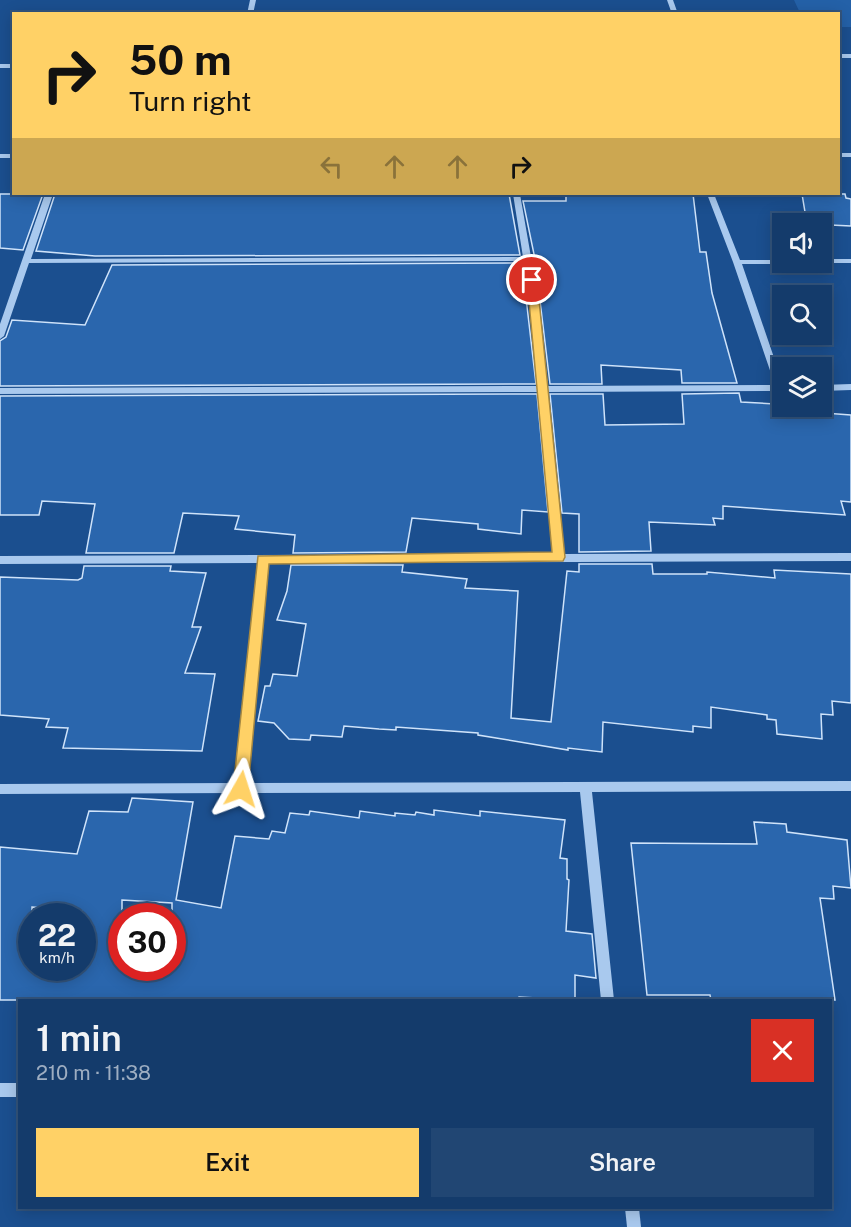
<!DOCTYPE html>
<html lang="en">
<head>
<meta charset="utf-8">
<style>
  :root { --surface:#143b6b; --page:#214673; --text:#f1f3f6; --muted:#9dadc1; --line:#33557e; --accent:#ffd166 }
  body { margin:0; font-family:"Public Sans",sans-serif; background:var(--page); color:var(--text); height:100vh; display:flex; flex-direction:column; font-size:22px; white-space:nowrap }
  * { box-sizing:border-box; margin:0 }
  p { font-size:20px; color:var(--muted) }
  .icon { flex:none; width:33px; height:33px; fill:none; stroke:currentColor; stroke-width:2; stroke-linecap:round; stroke-linejoin:round }
  .map { position:relative; flex:1; overflow:hidden }
  .side { position:absolute; left:18px; top:999px; width:814px; height:210px; display:flex; flex-direction:column; background:var(--surface); border-radius:0px; box-shadow:0 3px 15px #0003,0 0 0 2px var(--line) }
  .side>* { flex:none }
  .top-card { position:absolute; left:12px; top:12px; width:828px; height:183px; border-radius:0px; box-shadow:0 3px 15px #0003,0 0 0 2px var(--line); background:#ffd166; color:#111; overflow:hidden }
  .tools { position:absolute; left:772px; top:213px; display:grid; gap:12px }
  .tools a { display:grid; place-items:center; width:60px; height:60px; border-radius:0px; background:var(--surface); box-shadow:0 3px 15px #0003,0 0 0 2px var(--line); font-size:30px }
  .speed { position:absolute; left:18px; top:903px; display:flex; gap:12px; font-size:30px; font-weight:700; text-align:center }
  .speed>* { display:grid; place-content:center; width:78px; height:78px; border-radius:50%; background:var(--surface); box-shadow:0 3px 15px #0003,0 0 0 2px var(--line); line-height:1 }
  .speed small { font-size:15px; font-weight:400 }
  .speed .limit { border:9px solid #d22; background:#fff; color:#111 }
  .pin { position:absolute; display:grid; place-items:center; width:51px; height:51px; color:#fff; margin:-26px; border:3px solid #fff; border-radius:50%; box-shadow:0 2px 6px #0007 }
  .me { position:absolute; width:66px; margin:-33px; rotate:6deg; stroke-linejoin:round; filter:drop-shadow(0 0 4px #0008) }
  .turn { display:flex; align-items:center; gap:21px; height:126px; padding:0 18px; font-size:27px }
  .turn .icon { width:78px; height:78px; stroke-width:2.5 }
  .turn b { display:block; font-size:42px; line-height:51px }
  .lanes { display:flex; align-items:center; height:57px; padding:0 18px; background:#0003; justify-content:center; gap:30px; direction:ltr }
  .lanes .off { opacity:.35 }
  .round { display:grid; place-items:center; flex:none; width:63px; height:63px; border-radius:0px; background:var(--page) }
  .overview { display:flex; align-items:center; justify-content:space-between; height:102px; padding:0 18px }
  h1 { font-size:36px; font-weight:600; line-height:45px }
  .primary-button { display:flex; gap:12px; margin-top:auto; padding:12px 18px }
  .primary-button a { flex:1; height:69px; border-radius:0px; background:var(--accent); color:#111; font-size:24px; font-weight:600; line-height:69px; text-align:center }
  .primary-button a+a { background:var(--page); color:var(--text) }
  .map>svg:first-child { display:block }
</style>
</head>
<body>
<div class="map">
<svg width="851" height="1227" viewBox="0 0 851 1227">
  <rect width="100%" height="100%" fill="#1b4f8f"/>
  <polygon fill="#2461a8" points="794,0 851,0 851,27 839,27 838,14 800,13"/>
  <g fill="#2a66ad" stroke="#cfe3fa" stroke-width="1.5" fill-rule="evenodd">
    <polygon points="0,194 43,194 23,250 0,248"/>
    <polygon points="55,194 509,194 520,255 95,256 36,251"/>
    <polygon points="566,194 693,194 700,252 706,252 712,293 737,383 682,383 681,370 601,365 602,384 550,384 535,259 523,201 566,201"/>
    <polygon points="802,194 845,194 846,198 851,199 851,226 810,224 809,219 806,218"/>
    <polygon points="522,263 536,384 0,386 0,341 6,337 12,320 85,325 112,265"/>
    <polygon points="739,393 741,402 809,406 811,412 851,415 851,502 841,501 845,515 723,506 723,519 713,518 715,525 649,522 651,551 579,552 579,514 562,513 550,394 603,394 605,425 684,424 682,394"/>
    <polygon points="537,394 548,512 522,510 521,534 478,529 478,524 412,518 406,552 293,553 295,535 235,529 239,516 183,513 174,553 86,553 95,504 42,501 39,515 0,515 0,396"/>
    <polygon points="579,564 652,564 653,574 707,574 707,572 775,578 774,570 851,574 851,703 832,701 833,715 821,714 822,739 777,734 776,720 767,719 767,715 711,707 711,728 693,726 693,732 603,722 602,752 568,748 568,750 478,735 478,733 396,727 396,730 379,729 344,726 342,737 311,735 310,740 289,739 274,723 258,721 265,686 270,686 273,674 297,676 306,624 277,620 287,591 291,565 403,565 402,572 467,579 465,588 518,591 511,718 551,722 567,571 579,572"/>
    <polygon points="84,566 171,566 170,571 206,573 192,627 201,627 185,673 215,674 202,751 63,748 68,728 46,727 49,719 0,715 0,577 78,580 82,578"/>
    <path d="M132 798 193 802 176 900 221 908 235 836 269 839 272 831 285 833 290 813 309 815 310 811 359 818 360 811 395 816V813L415 815 416 812 434 815V810L480 816V811L565 820 560 858 567 859V879L569 880 566 931 592 934 596 978 575 975V1000L519 997 518 1000H0V847L77 854 89 811 128 812ZM122 900 172 903V968H122ZM32 907 82 911V968H32Z"/>
    <polygon points="754,822 786,824 787,832 847,840 851,888 833,886 834,899 820,898 835,1000 711,1000 710,995 647,995 631,843 757,844"/>
  </g>
  <g fill="none" stroke-linecap="round" stroke-linejoin="round">
    <g fill="#a9c9ee" fill-rule="evenodd">
      <polygon points="250,0 256,0 253,14 247,14"/>
      <polygon points="667,0 673,0 678,14 672,14"/>
      <rect x="838" y="54" width="13" height="4"/>
      <rect x="0" y="64" width="14" height="4"/>
      <rect x="838" y="153" width="13" height="4"/>
      <rect x="0" y="154" width="14" height="4"/>
      <polygon points="45,194 53,194 31,259 523,257 513,194 520,194 531,257 533,259 532,261 548,386 775,385 733,262 707,194 714,194 740,260 783,260 783,262 787,262 783,264 742,264 783,384 783,391 548,392 564,554 851,553 851,561 267,563 248,783 851,781 851,791 592,792 614,1000 601,1000 580,792 245,793 241,795 237,793 0,794 0,784 236,783 257,563 0,564 0,556 554,554 539,392 0,394 0,388 539,386 524,261 29,263 4,336 0,339 0,324"/>
      <polygon points="822,259 851,259 851,263 819,263 822,262"/>
      <polygon points="851,384 851,390 822,391 822,385"/>
      <rect x="0" y="1083" width="20" height="14"/>
      <polygon points="625,1208 639,1208 641,1227 627,1227"/>
    </g>
  </g>
  <polygon fill="#ffd166" stroke="#a68842" stroke-width="1.5" points="532,277 537,280 565,557 563,561 269,564 248,789 246,794 241,796 235,794 233,789 258,556 552,552 527,280"/>
</svg>
<div class="tools">
<a><svg class="icon" aria-label="sound" viewBox="0 0 24 24"><path d="M4 9h4l5-4v14l-5-4H4zM17 9q2 3 0 6"/></svg></a>
<a><svg class="icon" aria-label="search" viewBox="0 0 24 24"><circle cx="10" cy="10" r="6"/><path d="M15 15l6 6"/></svg></a>
<a><svg class="icon" aria-label="layers" viewBox="0 0 24 24"><path d="M12 4l9 5-9 5-9-5zM3 14l9 5 9-5"/></svg></a>
</div>
<div class="speed"><div>22<small>km/h</small></div><div class="limit">30</div></div>
<div class="pin" style="left:532px;top:280px;background:#d93025"><svg class="icon" aria-label="arrive" viewBox="0 0 24 24"><path d="M6 21V4h12l-3 4 3 4H6"/></svg></div>
<svg class="me" style="left:241px;top:789px" viewBox="-20 -20 40 40"><path d="M0-17L14 15 0 8-14 15z" fill="#ffd166" stroke="#fff" stroke-width="4"/></svg>
<div class="top-card">
<div class="turn"><svg class="icon" aria-label="right" viewBox="0 0 24 24"><path d="M7 20v-9h11M14 6l5 5-5 5"/></svg><div><b>50 m</b>Turn right</div></div>
<div class="lanes"><svg class="icon off" aria-label="left" viewBox="0 0 24 24"><path d="M17 20v-9H6M10 6l-5 5 5 5"/></svg><svg class="icon off" aria-label="ahead" viewBox="0 0 24 24"><path d="M12 20V5M6 11l6-6 6 6"/></svg><svg class="icon off" aria-label="ahead" viewBox="0 0 24 24"><path d="M12 20V5M6 11l6-6 6 6"/></svg><svg class="icon" aria-label="right" viewBox="0 0 24 24"><path d="M7 20v-9h11M14 6l5 5-5 5"/></svg></div>
</div>
<section class="side">
<div class="overview"><div><h1>1 min</h1><p>210 m · 11:38</p></div><a class="round" style="background:#d93025;color:#fff"><svg class="icon" aria-label="close" viewBox="0 0 24 24"><path d="M6 6l12 12M18 6L6 18"/></svg></a></div>
<div class="primary-button"><a>Exit</a><a>Share</a></div>
</section>
</div>
</body>
</html>
